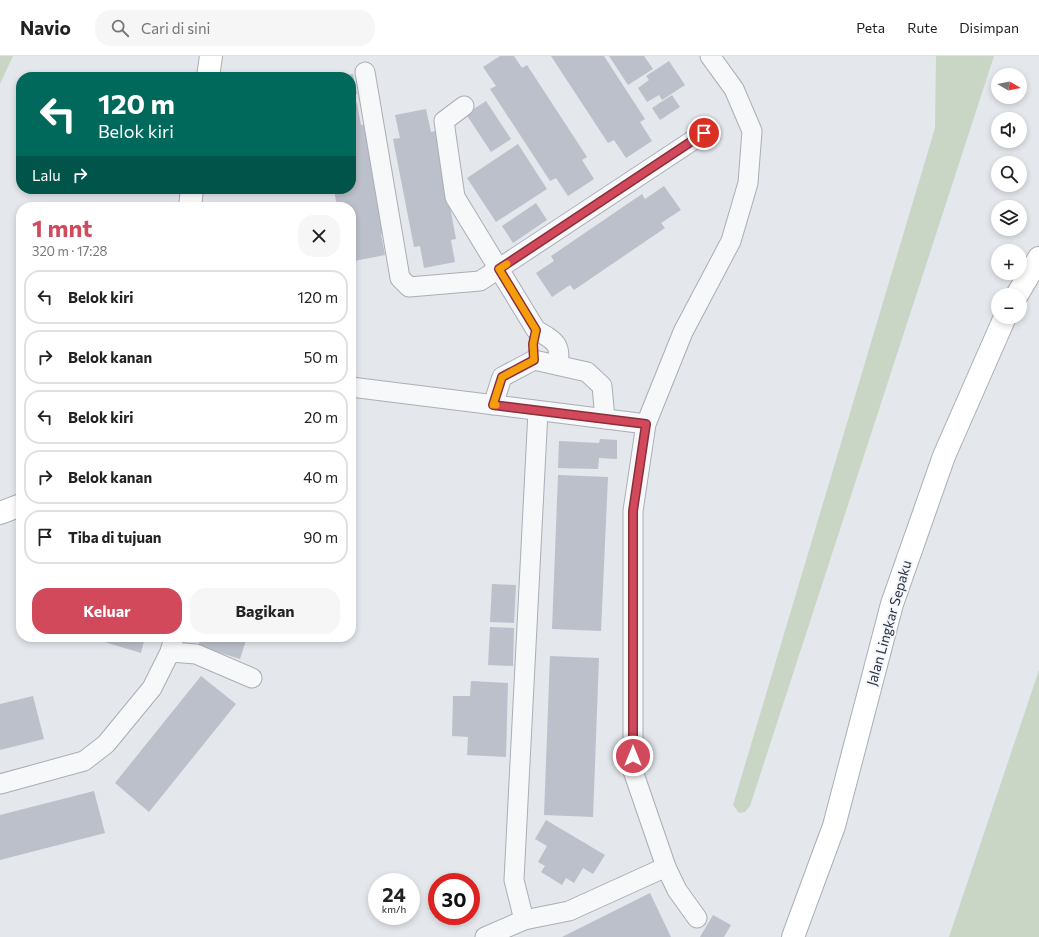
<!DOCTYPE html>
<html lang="id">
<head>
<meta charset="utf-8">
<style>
  :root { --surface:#fff; --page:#f6f6f6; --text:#222; --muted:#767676; --line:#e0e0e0; --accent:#d1495b }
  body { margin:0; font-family:Commissioner,sans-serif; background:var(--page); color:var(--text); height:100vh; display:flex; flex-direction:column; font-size:15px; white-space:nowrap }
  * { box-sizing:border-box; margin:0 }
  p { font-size:13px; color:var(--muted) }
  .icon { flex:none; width:22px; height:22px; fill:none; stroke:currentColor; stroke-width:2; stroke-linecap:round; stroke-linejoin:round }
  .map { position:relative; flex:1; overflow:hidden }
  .details { position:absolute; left:16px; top:146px; width:340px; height:440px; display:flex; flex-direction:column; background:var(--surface); border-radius:16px; box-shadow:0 2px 6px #0003 }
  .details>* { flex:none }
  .top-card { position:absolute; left:16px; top:16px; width:340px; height:122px; border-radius:16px; box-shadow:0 2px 6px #0003; background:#00695c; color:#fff; overflow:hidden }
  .needle { width:26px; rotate:99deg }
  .buttons { position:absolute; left:991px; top:12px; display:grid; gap:8px }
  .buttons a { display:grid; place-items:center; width:36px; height:36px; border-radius:50%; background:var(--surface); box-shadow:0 2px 6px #0003; font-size:20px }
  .speed { position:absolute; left:368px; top:817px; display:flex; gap:8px; font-size:20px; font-weight:700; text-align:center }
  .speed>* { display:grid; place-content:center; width:52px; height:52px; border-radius:50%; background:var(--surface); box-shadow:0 2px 6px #0003; line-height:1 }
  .speed small { font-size:10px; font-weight:400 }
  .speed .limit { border:6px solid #d22; background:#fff; color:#111 }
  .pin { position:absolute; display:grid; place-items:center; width:34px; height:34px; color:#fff; margin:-17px; border:2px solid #fff; border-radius:50%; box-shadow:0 1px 4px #0007 }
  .me { position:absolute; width:44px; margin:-22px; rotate:0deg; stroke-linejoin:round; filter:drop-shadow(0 0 3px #0008) }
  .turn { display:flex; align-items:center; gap:14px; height:84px; padding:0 16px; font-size:18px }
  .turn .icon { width:52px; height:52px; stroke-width:2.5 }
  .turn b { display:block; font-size:28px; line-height:34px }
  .then { display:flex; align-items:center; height:38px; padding:0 16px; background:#0003; gap:8px; font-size:15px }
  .round { display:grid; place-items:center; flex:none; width:42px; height:42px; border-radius:16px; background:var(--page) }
  .headline { display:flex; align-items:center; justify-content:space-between; height:68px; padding:0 16px }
  h1 { font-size:24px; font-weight:700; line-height:30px; color:var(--accent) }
  .primary-button { display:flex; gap:8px; margin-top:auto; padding:8px 16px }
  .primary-button a { flex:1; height:46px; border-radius:16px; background:var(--accent); color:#fff; font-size:16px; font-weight:700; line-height:46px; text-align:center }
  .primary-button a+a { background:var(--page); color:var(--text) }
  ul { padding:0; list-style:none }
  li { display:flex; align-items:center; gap:12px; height:54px; margin:0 8px 6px; padding:0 8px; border:2px solid var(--line); border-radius:16px }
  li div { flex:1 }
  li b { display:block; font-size:15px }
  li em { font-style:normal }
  header { display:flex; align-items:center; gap:24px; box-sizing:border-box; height:56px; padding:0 20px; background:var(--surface); border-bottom:1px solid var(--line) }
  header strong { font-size:19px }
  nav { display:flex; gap:22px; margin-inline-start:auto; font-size:14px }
  .search { width:280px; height:36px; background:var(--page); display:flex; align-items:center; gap:10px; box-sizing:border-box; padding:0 14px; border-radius:16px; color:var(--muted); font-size:15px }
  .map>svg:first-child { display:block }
</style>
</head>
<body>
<header>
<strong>Navio</strong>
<div class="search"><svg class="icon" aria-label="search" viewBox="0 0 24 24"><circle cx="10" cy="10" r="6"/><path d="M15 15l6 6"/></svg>Cari di sini</div>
<nav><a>Peta</a><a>Rute</a><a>Disimpan</a></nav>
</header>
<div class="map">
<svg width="1039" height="881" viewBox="0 0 1039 881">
  <rect width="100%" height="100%" fill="#e4e7ec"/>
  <g fill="#c9d6c5">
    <polygon points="0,0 13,0 0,28"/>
    <polygon points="936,0 994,0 750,750 745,756 739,757 733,749 935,72"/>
    <polygon points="1039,614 1039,881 949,881"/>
  </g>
  <g fill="#bbc0ca">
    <polygon points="500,0 514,0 522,12 527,9 587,101 582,104 594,123 568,140 556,122 550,125 490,33 496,30 483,11"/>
    <polygon points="551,0 604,0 645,63 640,66 652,85 626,102 614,84 608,87"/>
    <polygon points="609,0 644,0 653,13 628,29"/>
    <polygon points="669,5 685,29 662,44 659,39 647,46 638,32 649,24 646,20"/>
    <polygon points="338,16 339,21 313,21 313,20"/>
    <polygon points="353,18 357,38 351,39 351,21 341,20"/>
    <polygon points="672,39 680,51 660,64 652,52"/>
    <polygon points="486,45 511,83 491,96 466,58"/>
    <polygon points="357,47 361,69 366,68 386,177 381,178 385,199 354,205 351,188 351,151 337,151 334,133 351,133 351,48"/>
    <polygon points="426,53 431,76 436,75 456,183 451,184 455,206 424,212 420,190 414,191 393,83 400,82 395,59"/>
    <polygon points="518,88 547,133 496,166 467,122"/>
    <polygon points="664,130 681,154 661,167 665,172 574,234 570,229 552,241 536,217 554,205 551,200 642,138 645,143"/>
    <polygon points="536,147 547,164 513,187 502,170"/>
    <polygon points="600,383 617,384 617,403 599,402 598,413 558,412 559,385 599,387"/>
    <polygon points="558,419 608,421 601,575 552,573"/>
    <polygon points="492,528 516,529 514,567 490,566"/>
    <polygon points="490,571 514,572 513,610 488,609"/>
    <polygon points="99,581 145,581 141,597 98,584"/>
    <polygon points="201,581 247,581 240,603 198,590"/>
    <polygon points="550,600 599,602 593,761 544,759"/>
    <polygon points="201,620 236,648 149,756 115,727"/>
    <polygon points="471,625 508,627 506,701 467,699 468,681 452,680 453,640 470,640"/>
    <polygon points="33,640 44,683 0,694 0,648"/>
    <polygon points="94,735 105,777 0,804 0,759"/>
    <polygon points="546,764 605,799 593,818 583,812 574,827 566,822 562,829 541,816 545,810 538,806 547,790 535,783"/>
    <polygon points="650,837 671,881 562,881"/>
    <polygon points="713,859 731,869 724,881 700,881"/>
  </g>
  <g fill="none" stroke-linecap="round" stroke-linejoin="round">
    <defs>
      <g id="street">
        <polyline points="365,16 400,222 409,231 480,225 704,77"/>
        <path d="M464 50 444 65 455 141 536 274C553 284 562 287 558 309"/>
        <polyline points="351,331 646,368"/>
        <polyline points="493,349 502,321 534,304 587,316 602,330 605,363"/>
        <polyline points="170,596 196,598 252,622"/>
        <polyline points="0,728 84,705 106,688 152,632 170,596 174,581"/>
        <polyline points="697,862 677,834 666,811 633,715 633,455 646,368 683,276 731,185 748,127 752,75 734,33 710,0"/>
        <polyline points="524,864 514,824 538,355"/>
        <polyline points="485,881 524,864 569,855 666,811"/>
      </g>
      <g id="secondary">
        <polyline points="208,21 211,0"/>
        <polyline points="190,151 192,133"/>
        <polyline points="1017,239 1039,202"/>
        <polyline points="0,457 21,449"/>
        <polyline points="793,881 834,770 892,548 944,400 1005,261"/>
      </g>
    </defs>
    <use href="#street" stroke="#a9aeb7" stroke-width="21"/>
    <use href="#secondary" stroke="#a9aeb7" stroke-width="24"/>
    <use href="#street" stroke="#f7f8fa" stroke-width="19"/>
    <use href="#secondary" stroke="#fff" stroke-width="22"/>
  </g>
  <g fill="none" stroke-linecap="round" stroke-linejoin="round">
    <defs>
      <polyline id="route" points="633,700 633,455 646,368 493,349 502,321 534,304 533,288 536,274 499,213 704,77"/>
    </defs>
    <use href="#route" stroke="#882f3b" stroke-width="10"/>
    <use href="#route" stroke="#d1495b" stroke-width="7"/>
    <polyline stroke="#f59e0b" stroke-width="7" points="496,349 493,349 502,321 534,304 533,288 536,274 499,213 507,208"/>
  </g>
  <g text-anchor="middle" stroke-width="4" stroke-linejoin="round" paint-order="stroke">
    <g font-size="14" fill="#2b3445" stroke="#f4f6f9">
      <text transform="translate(889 567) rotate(-74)" y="5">Jalan Lingkar Sepaku</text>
    </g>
  </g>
</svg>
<div class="buttons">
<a><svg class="needle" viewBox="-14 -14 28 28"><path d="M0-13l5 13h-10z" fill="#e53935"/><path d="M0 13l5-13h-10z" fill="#767676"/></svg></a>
<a><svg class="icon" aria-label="sound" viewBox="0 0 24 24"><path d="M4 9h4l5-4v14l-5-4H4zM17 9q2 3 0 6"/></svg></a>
<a><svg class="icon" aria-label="search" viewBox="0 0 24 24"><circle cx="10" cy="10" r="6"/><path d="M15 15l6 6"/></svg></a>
<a><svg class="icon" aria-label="layers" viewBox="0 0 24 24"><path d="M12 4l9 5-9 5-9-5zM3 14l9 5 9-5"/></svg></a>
<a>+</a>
<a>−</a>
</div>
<div class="speed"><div>24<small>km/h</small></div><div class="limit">30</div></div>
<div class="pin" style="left:704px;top:77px;background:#d93025"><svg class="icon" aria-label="arrive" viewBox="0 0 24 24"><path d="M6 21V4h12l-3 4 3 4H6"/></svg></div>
<svg class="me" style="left:633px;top:700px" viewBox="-20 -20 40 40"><circle r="17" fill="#d1495b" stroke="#fff" stroke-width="3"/><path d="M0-11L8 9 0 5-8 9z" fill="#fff"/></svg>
<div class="top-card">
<div class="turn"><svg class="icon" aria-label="left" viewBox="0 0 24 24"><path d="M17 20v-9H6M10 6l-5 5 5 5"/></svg><div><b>120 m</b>Belok kiri</div></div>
<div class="then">Lalu<svg class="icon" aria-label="right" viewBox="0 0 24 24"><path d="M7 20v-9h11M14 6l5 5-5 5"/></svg></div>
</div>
<section class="details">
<div class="headline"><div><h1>1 mnt</h1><p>320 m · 17:28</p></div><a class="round"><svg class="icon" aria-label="close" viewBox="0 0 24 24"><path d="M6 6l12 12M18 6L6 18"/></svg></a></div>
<ul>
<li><svg class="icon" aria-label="left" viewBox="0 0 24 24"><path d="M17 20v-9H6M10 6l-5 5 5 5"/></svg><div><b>Belok kiri</b></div><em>120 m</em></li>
<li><svg class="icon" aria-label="right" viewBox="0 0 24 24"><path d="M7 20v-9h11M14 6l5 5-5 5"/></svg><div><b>Belok kanan</b></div><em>50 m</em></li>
<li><svg class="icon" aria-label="left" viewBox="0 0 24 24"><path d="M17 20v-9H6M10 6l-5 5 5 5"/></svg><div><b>Belok kiri</b></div><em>20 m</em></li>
<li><svg class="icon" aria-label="right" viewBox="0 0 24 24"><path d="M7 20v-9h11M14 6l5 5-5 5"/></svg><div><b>Belok kanan</b></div><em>40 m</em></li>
<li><svg class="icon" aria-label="arrive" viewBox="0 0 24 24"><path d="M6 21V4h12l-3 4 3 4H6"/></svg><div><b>Tiba di tujuan</b></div><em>90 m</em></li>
</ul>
<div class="primary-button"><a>Keluar</a><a>Bagikan</a></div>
</section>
</div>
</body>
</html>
